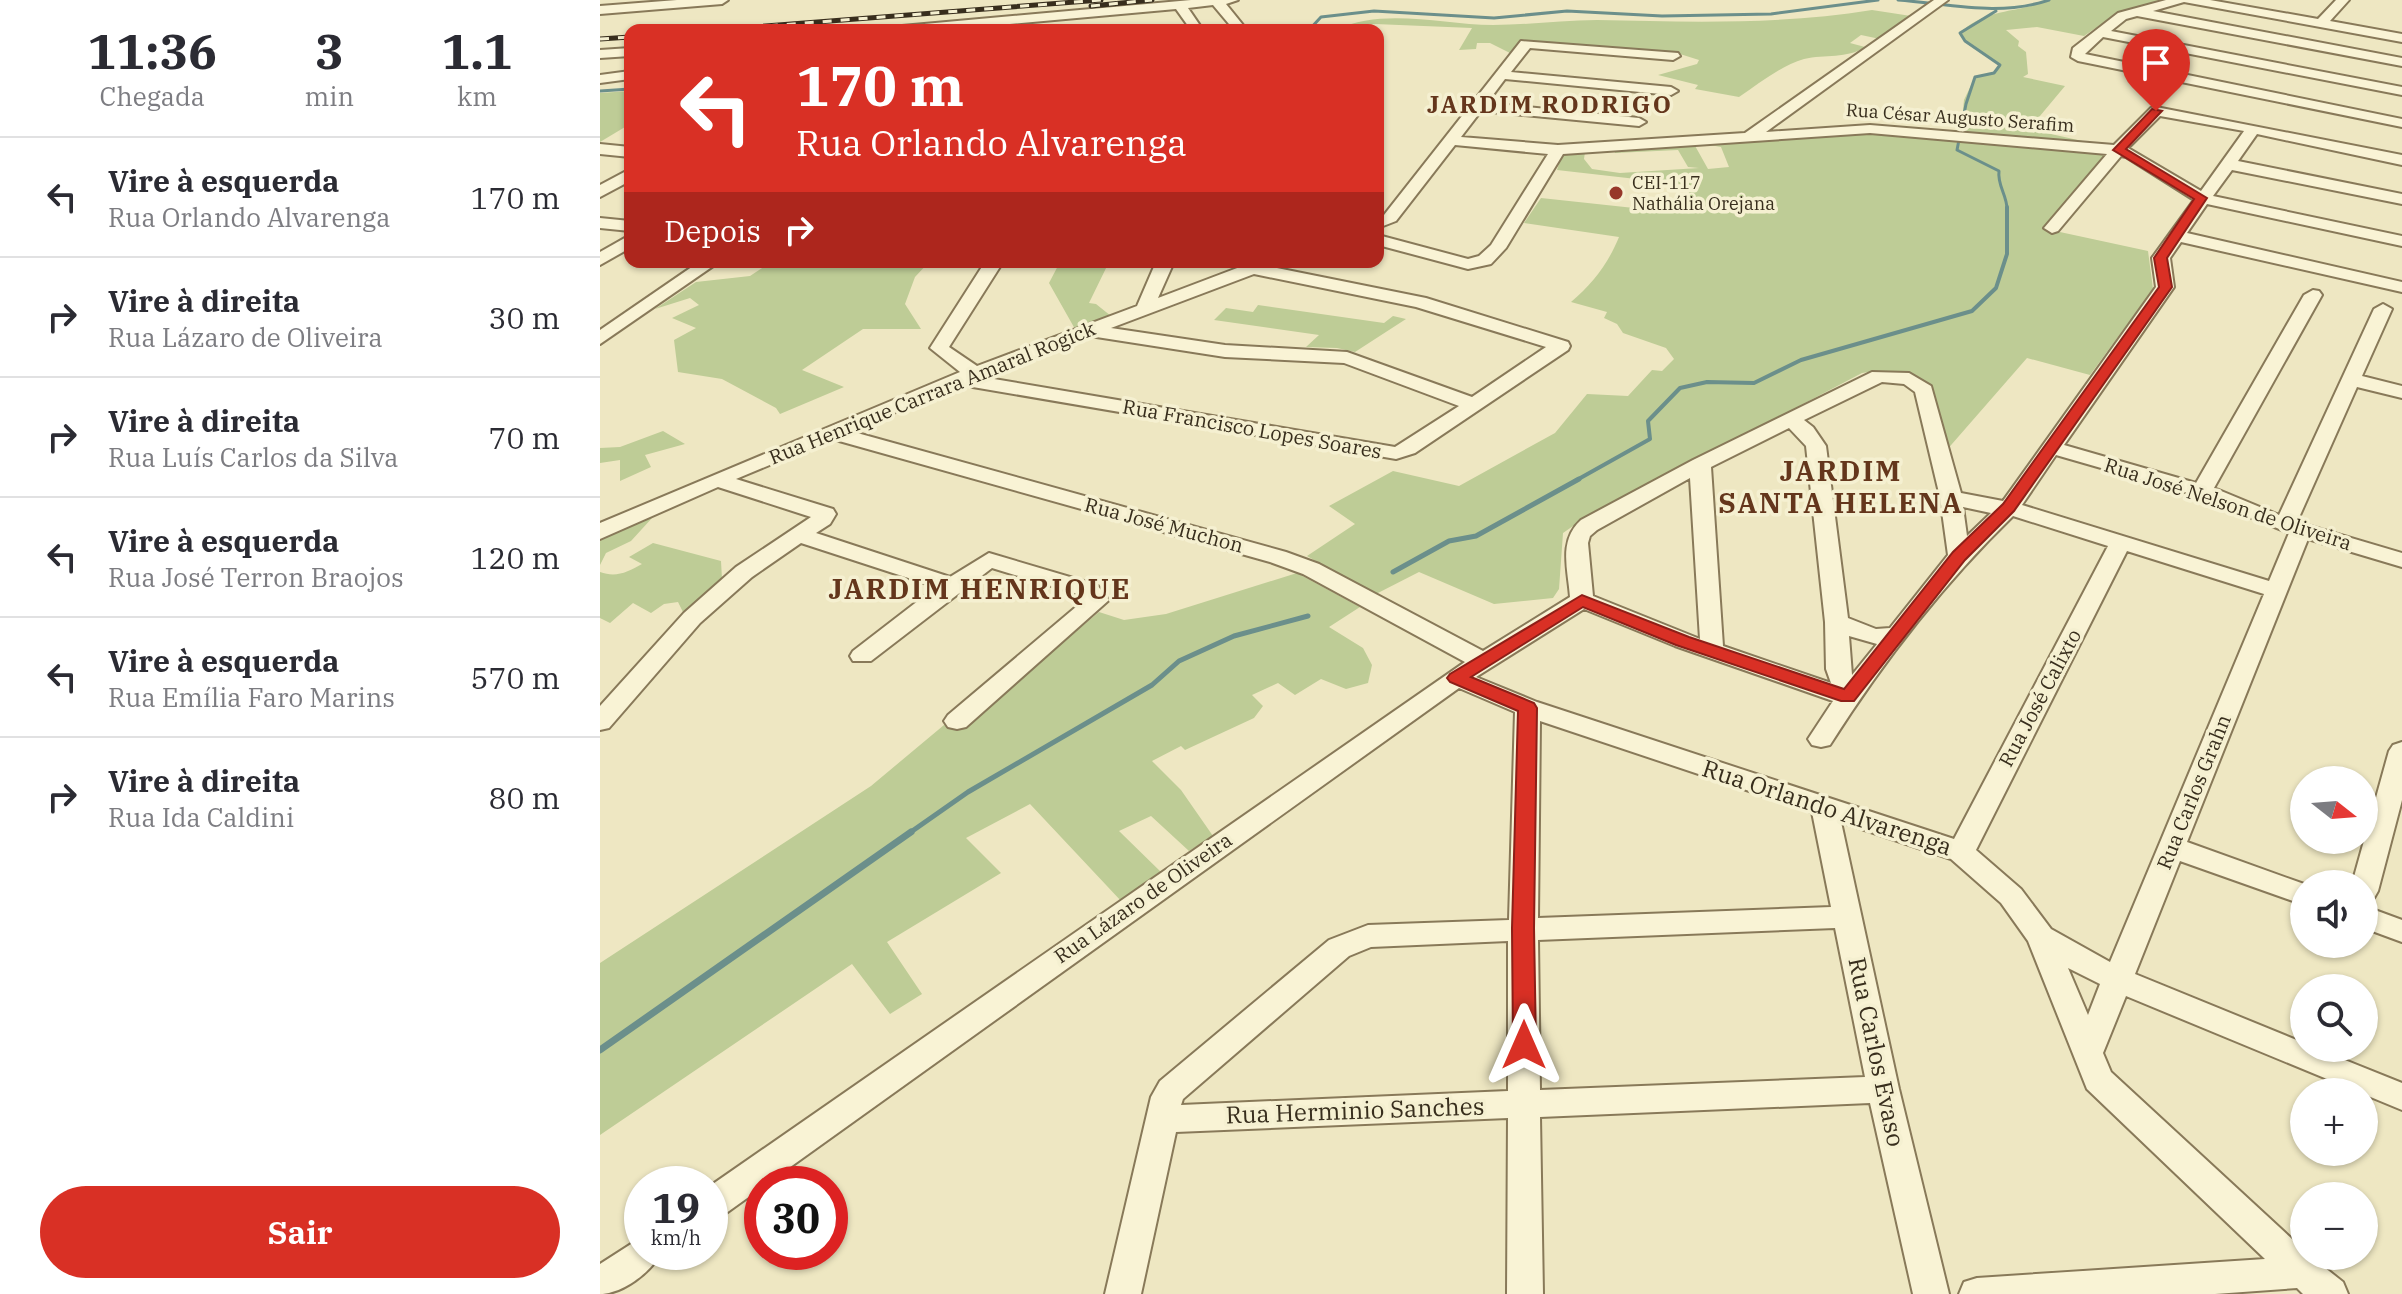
<!DOCTYPE html>
<html lang="pt">
<head>
<meta charset="utf-8">
<style>
  :root { --surface:#fff; --page:#f2f2f3; --text:#2b2b33; --muted:#7c7c81; --line:#e1e1e2; --accent:#d93025 }
  body { margin:0; font-family:"IBM Plex Serif",serif; background:var(--page); color:var(--text); height:100vh; display:flex; flex-direction:column; font-size:30px; white-space:nowrap }
  * { box-sizing:border-box; margin:0 }
  p { font-size:26px; color:var(--muted) }
  .icon { flex:none; width:44px; height:44px; fill:none; stroke:currentColor; stroke-width:2; stroke-linecap:round; stroke-linejoin:round }
  .map { position:relative; flex:1; overflow:hidden }
  .sheet { display:flex; flex-direction:column; background:var(--surface); width:600px }
  .sheet>* { flex:none }
  .top-card { position:absolute; left:24px; top:24px; width:760px; height:244px; border-radius:16px; box-shadow:0 2px 6px #0004; background:#d93025; color:#fff; overflow:hidden }
  .needle { width:52px; rotate:107deg }
  .controls { position:absolute; left:1690px; top:766px; display:grid; gap:16px }
  .controls a { display:grid; place-items:center; width:88px; height:88px; border-radius:50%; background:var(--surface); box-shadow:0 2px 6px #0004; font-size:40px }
  .speed { position:absolute; left:24px; top:1166px; display:flex; gap:16px; font-size:40px; font-weight:700; text-align:center }
  .speed>* { display:grid; place-content:center; width:104px; height:104px; border-radius:50%; background:var(--surface); box-shadow:0 2px 6px #0004; line-height:1 }
  .speed small { font-size:20px; font-weight:400 }
  .speed .limit { border:12px solid #d22; background:#fff; color:#111 }
  .pin { position:absolute; display:grid; place-items:center; width:68px; height:68px; color:#fff; margin:-82px -34px; border-radius:50% 50% 50% 0; rotate:-45deg; box-shadow:0 0 8px #0007 }
  .pin .icon { rotate:45deg }
  .me { position:absolute; width:88px; margin:-44px; rotate:0deg; stroke-linejoin:round; filter:drop-shadow(0 0 6px #0008) }
  .turn { display:flex; align-items:center; gap:28px; height:168px; padding:0 40px; font-size:36px }
  .turn .icon { width:104px; height:104px; stroke-width:2.5 }
  .turn b { display:block; font-size:56px; line-height:68px }
  .then { display:flex; align-items:center; height:76px; padding:0 40px; background:#0003; gap:16px; font-size:30px }
  .eta { display:flex; justify-content:space-evenly; align-items:center; height:136px; text-align:center }
  .eta b { font-size:48px; font-weight:700; line-height:56px }
  .action { display:flex; gap:16px; margin-top:auto; padding:16px 40px }
  .action a { flex:1; height:92px; border-radius:48px; background:var(--accent); color:#fff; font-size:32px; font-weight:700; line-height:92px; text-align:center }
  ul { padding:0; list-style:none }
  li { display:flex; align-items:center; gap:24px; height:120px; padding:0 40px; border-top:2px solid var(--line) }
  li div { flex:1 }
  li b { display:block; font-size:30px }
  li em { font-style:normal }
  main { display:flex; flex:1; min-height:0 }
  .map>svg:first-child { display:block }
</style>
</head>
<body>
<main>
<section class="sheet">
<div class="eta">
<div><b>11:36</b><p>Chegada</p></div>
<div><b>3</b><p>min</p></div>
<div><b>1.1</b><p>km</p></div>
</div>
<ul>
<li><svg class="icon" aria-label="left" viewBox="0 0 24 24"><path d="M17 20v-9H6M10 6l-5 5 5 5"/></svg><div><b>Vire à esquerda</b><p>Rua Orlando Alvarenga</p></div><em>170 m</em></li>
<li><svg class="icon" aria-label="right" viewBox="0 0 24 24"><path d="M7 20v-9h11M14 6l5 5-5 5"/></svg><div><b>Vire à direita</b><p>Rua Lázaro de Oliveira</p></div><em>30 m</em></li>
<li><svg class="icon" aria-label="right" viewBox="0 0 24 24"><path d="M7 20v-9h11M14 6l5 5-5 5"/></svg><div><b>Vire à direita</b><p>Rua Luís Carlos da Silva</p></div><em>70 m</em></li>
<li><svg class="icon" aria-label="left" viewBox="0 0 24 24"><path d="M17 20v-9H6M10 6l-5 5 5 5"/></svg><div><b>Vire à esquerda</b><p>Rua José Terron Braojos</p></div><em>120 m</em></li>
<li><svg class="icon" aria-label="left" viewBox="0 0 24 24"><path d="M17 20v-9H6M10 6l-5 5 5 5"/></svg><div><b>Vire à esquerda</b><p>Rua Emília Faro Marins</p></div><em>570 m</em></li>
<li><svg class="icon" aria-label="right" viewBox="0 0 24 24"><path d="M7 20v-9h11M14 6l5 5-5 5"/></svg><div><b>Vire à direita</b><p>Rua Ida Caldini</p></div><em>80 m</em></li>
</ul>
<div class="action"><a>Sair</a></div>
</section>
<div class="map">
<svg width="1802" height="1294" viewBox="0 0 1802 1294">
  <rect width="100%" height="100%" fill="#eee7c2"/>
  <g fill="#becc96">
    <path d="M1449 0H1565L1519 12 1484 36 1437 27 1406 30 1419 41 1418 46 1426 52 1428 74 1423 77 1465 86 1429 129 1509 147 1361 132 1364 100 1375 77 1394 73 1399 65 1365 41 1360 33C1384 8 1419 13 1449 0Z"/>
    <path d="M1272 10 1311 16 1280 39 1261 35 1250 43 1265 47C1247 59 1225 54 1204 59 1180 66 1160 83 1139 97L1095 89 1098 85 1058 75 1097 64 1099 60 1080 54 931 42 914 55 890 43H877L876 49 859 50 872 28 775 24 766 25 762 30H736C784 7 842 25 893 25 928 25 962 20 997 20 1088 22 1181 25 1272 10Z"/>
    <polygon points="30,91 30,124 0,142 0,93"/>
    <path d="M1261 132 1502 152 1505 155 1446 229 1548 251 1553 289 1490 375 1427 358 1345 452 1331 387C1313 372 1285 368 1262 373L976 524 963 533 959 589 953 598 894 604 819 572 774 595 707 556 755 524 729 506 793 471 859 486 955 433 987 394 1028 396 1052 370 1062 371 1074 359 1066 348 1023 333 1017 324 1004 318 1007 312 971 302C993 283 1008 264 1019 237L924 223 941 198 1062 211 1083 205 1091 188 1089 185 957 170 962 154 985 152 984 159 992 169 1020 173 1099 168 1088 167 1078 150 1015 153 1013 149 1094 144 1108 169 1129 167 1121 147 1104 144Z"/>
    <polygon points="171,262 329,262 315,277 305,304 321,329 263,329 202,370 244,387 180,414 176,408 122,379 78,372 74,340 96,328 72,318 99,305 90,298 55,309 96,282 150,276"/>
    <polygon points="460,262 509,262 489,303 496,304 511,316 475,329 449,283"/>
    <polygon points="658,305 784,323 793,316 806,319 755,352 737,348 706,347 719,335 614,320 626,308 653,312"/>
    <polygon points="63,431 85,444 45,455 51,467 20,481 20,460 0,463 0,448 20,447"/>
    <polygon points="38,518 52,518 31,541 6,553 0,565 0,539"/>
    <path d="M53 543 121 561 122 579 84 614 78 602 64 604 51 613 33 603 10 623 0 618V572C16 578 28 572 42 564L29 557Z"/>
    <polygon points="697,573 760,607 729,627 763,648 772,665 768,683 746,689 721,679 695,695 678,683 652,695 663,706 654,718 585,750 581,746 552,761 581,790 613,836 589,851 551,816 519,831 563,874 522,902 430,804 366,838 401,873 287,942 322,994 290,1014 252,964 0,1135 0,963 271,786 344,725 358,730 499,612 524,620 566,614"/>
  </g>
  <g fill="none" stroke-linecap="round" stroke-linejoin="round">
    <g stroke="#6b8f8b" stroke-width="3">
      <path d="M1298 0C1350 4 1399 17 1449 0"/>
      <path d="M1396 11 1360 33 1365 41 1400 65 1394 73 1375 77 1366 104 1357 150 1399 171C1397 185 1407 195 1407 209"/>
      <polyline points="709,30 721,17 774,11 894,18 967,11 1062,16 1171,14 1278,0"/>
      <polyline points="0,91 30,89"/>
    </g>
    <polyline stroke="#6b8f8b" stroke-width="4" points="975,481 1050,439 1048,421 1080,388 1107,382 1154,383 1201,360 1372,311 1396,288 1407,254 1407,207"/>
    <g stroke="#6b8f8b" stroke-width="5">
      <polyline points="793,572 849,541 876,536 979,479"/>
      <polyline points="308,834 368,792 552,685 579,661 634,636 708,616"/>
    </g>
    <polyline stroke="#6b8f8b" stroke-width="7" points="0,1050 311,832"/>
    <defs>
      <g id="minor">
        <polygon points="77,0 128,0 122,4 0,14 0,6"/>
        <polygon points="591,0 638,0 626,4 647,30 634,30 613,5 588,8 603,30 591,30 576,9 344,30 296,30 302,26"/>
        <path d="M1334 0H1348L1166 132 1270 125 1514 145 1551 108 1556 107 1802 155V165L1657 134 1638 161 1802 194V204L1632 170 1613 196 1802 236V246L1607 204 1587 233 1802 282V292L1581 242 1570 258 1574 287 1464 445 1596 483 1704 295 1713 290 1719 291 1722 295 1614 488 1679 515 1774 309 1783 304 1792 309 1762 376 1802 386V398L1757 387 1697 522 1802 553V567L1708 539 1587 842 1704 884V905L1580 861 1535 974 1704 1043V1048H1715L1802 1083V1110L1526 996 1503 1053 1511 1072 1704 1250V1256H1710L1743 1282 1748 1294H1703L1697 1288 1615 1294H1359L1364 1282 1377 1278 1665 1259 1487 1089 1428 941 1401 903 1351 859 1241 822 1299 1089 1349 1294H1313L1270 1103 940 1117 943 1294H907L908 1118 576 1132 541 1294H505L551 1097 560 1081 729 940 768 925 909 920 915 712 859 688 122 1216 110 1220V1186L865 662 703 574 670 562 232 439 136 479 233 509 236 514 230 524 216 533 350 577 389 553 497 585 509 600 366 727 357 729 348 727 344 721 348 715 483 601 481 595 392 568 271 661H253L250 656 253 651 336 587 201 543 152 577 100 623 9 728 0 730V706L84 613 136 567 211 517 118 487 0 539V523L360 372 330 348 385 262H403L349 347 377 366 537 306 556 262H574L558 298 653 262H674L672 267 826 298 968 342 970 346 968 350 815 453 796 459 361 385 250 431 686 552 719 564 883 651 970 597C968 569 958 541 981 520L1093 460 1272 372 1309 373 1331 386 1361 493 1403 501 1556 287 1552 258 1594 200 1526 157 1521 156 1458 231 1452 233 1444 228 1507 154 1270 133 963 154 906 248 891 264 868 269 778 245V235L868 259 879 256 891 245 948 154 855 145 796 221 778 228V217L784 215 921 41 1078 53 1080 56 1073 60 930 48 911 72 1071 87 1078 91 1071 95 905 79 887 103 1039 118 1046 122 1039 126 881 111 861 137 958 145 1145 133ZM1560 116 1644 131 1601 191 1528 148ZM654 274 816 307 946 347 872 397 747 352 625 345 511 328ZM490 336 625 357 744 363 859 406 795 447 382 377ZM1282 382 1304 384 1315 392 1340 497 1348 555 1290 628 1276 629 1248 618 1226 446 1213 427 1204 420ZM1189 428 1206 446 1225 622 1226 669 1231 683 1123 646 1111 467ZM1456 455 1595 495 1689 533 1669 581 1422 505ZM1090 478 1100 639 993 596 988 543 990 536 997 530ZM1363 507 1391 513 1367 536ZM1413 516 1508 546 1354 839 937 702 876 677 984 609 1075 646 1233 701 1208 739 1212 745 1221 747 1230 745C1282 663 1343 584 1413 516ZM1527 551 1664 594 1510 962 1451 929 1421 889 1376 850ZM1249 636 1277 644 1252 675ZM940 721 1212 812 1231 907 938 918ZM1235 928 1265 1077 940 1090 938 940ZM908 941V1091L581 1105 583 1099 749 956 771 947ZM1468 968 1500 984 1488 1015Z"/>
        <polygon points="1566,0 1610,0 1718,19 1736,0 1749,0 1730,21 1802,34 1802,42 1584,2 1553,11 1802,58 1802,66 1537,16 1526,19 1511,31 1802,87 1802,95 1503,37 1485,54 1802,119 1802,127 1478,61 1471,57 1473,48 1518,13"/>
        <polygon points="30,48 30,56 0,58 0,50"/>
        <polygon points="30,71 30,79 0,83 0,75"/>
        <polygon points="0,144 30,147 30,157 0,154"/>
        <polygon points="30,169 30,181 0,197 0,185"/>
        <polygon points="0,218 30,221 30,231 0,228"/>
        <polygon points="30,235 30,248 0,265 0,252"/>
        <polygon points="99,262 119,262 0,344 0,330"/>
        <polygon points="1802,742 1802,800 1778,891 1774,898 1764,901 1764,884 1752,884 1789,751 1793,745"/>
        <polygon points="1764,906 1802,920 1802,942 1764,928"/>
        <path d="M42 1237V1252H61C52 1272 22 1294 0 1294V1264Z"/>
      </g>
    </defs>
    <use href="#minor" stroke="#887959" stroke-width="4"/>
    <use href="#minor" fill="#f9f3d5" fill-rule="evenodd"/>
    <defs>
      <g id="rail">
        <polyline points="491,6 552,0"/>
        <polyline points="115,30 501,0"/>
        <polyline points="0,39 30,37"/>
      </g>
    </defs>
    <use href="#rail" stroke="#382e1d" stroke-width="5"/>
    <use href="#rail" stroke="#f5f0d1" stroke-width="3" stroke-dasharray="9" stroke-linecap="butt"/>
  </g>
  <polygon fill="#d93025" stroke="#8d1f18" stroke-width="2" points="1552,109 1562,111 1526,149 1607,198 1567,258 1572,287 1414,511 1365,560 1254,701 1241,701 1076,645 983,607 871,677 934,703 937,708 934,928 936,1045 933,1052 924,1055 916,1052 913,1045 912,928 918,711 850,682 847,678 850,674 982,595 1089,637 1244,689 1353,552 1403,504 1559,287 1554,258 1594,199 1513,150"/>
  <circle fill="#973829" stroke="#f5f0d1" stroke-width="3" cx="1016" cy="193" r="8"/>
  <g text-anchor="middle" stroke-width="7" stroke-linejoin="round" paint-order="stroke">
    <g font-size="18" fill="#382e1d" stroke="#f5f0d1">
      <text transform="translate(1360 118) rotate(4)" y="6">Rua César Augusto Serafim</text>
    </g>
    <g font-size="18" fill="#382e1d" stroke="#f5f0d1" text-anchor="start">
      <text x="1032" y="189">CEI-117<tspan x="1032" dy="21">Nathália Orejana</tspan></text>
    </g>
    <g font-size="20" fill="#382e1d" stroke="#f5f0d1">
      <text transform="translate(332 393) rotate(-22)" y="7">Rua Henrique Carrara Amaral Rogick</text>
      <text transform="translate(652 429) rotate(10)" y="7">Rua Francisco Lopes Soares</text>
      <text transform="translate(1628 504) rotate(18)" y="7">Rua José Nelson de Oliveira</text>
      <text transform="translate(564 525) rotate(15)" y="7">Rua José Muchon</text>
      <text transform="translate(1440 698) rotate(-62)" y="7">Rua José Calixto</text>
      <text transform="translate(1594 792) rotate(-68)" y="7">Rua Carlos Grahn</text>
      <text transform="translate(543 898) rotate(-35)" y="7">Rua Lázaro de Oliveira</text>
    </g>
    <g font-size="24" font-weight="bold" letter-spacing="2" fill="#64361c" stroke="#f5f0d1">
      <text x="950" y="113">JARDIM RODRIGO</text>
    </g>
    <g font-size="24" fill="#382e1d" stroke="#f5f0d1">
      <text transform="translate(1227 808) rotate(18)" y="8">Rua Orlando Alvarenga</text>
      <text transform="translate(1276 1052) rotate(78)" y="8">Rua Carlos Evaso</text>
      <text transform="translate(755 1111) rotate(-2)" y="8">Rua Herminio Sanches</text>
    </g>
    <g font-size="28" font-weight="bold" letter-spacing="2" fill="#64361c" stroke="#f5f0d1">
      <text x="1241" y="481">JARDIM<tspan x="1241" dy="32">SANTA HELENA</tspan></text>
      <text x="380" y="599">JARDIM HENRIQUE</text>
    </g>
  </g>
</svg>
<div class="controls">
<a><svg class="needle" viewBox="-14 -14 28 28"><path d="M0-13l5 13h-10z" fill="#e53935"/><path d="M0 13l5-13h-10z" fill="#7c7c81"/></svg></a>
<a><svg class="icon" aria-label="sound" viewBox="0 0 24 24"><path d="M4 9h4l5-4v14l-5-4H4zM17 9q2 3 0 6"/></svg></a>
<a><svg class="icon" aria-label="search" viewBox="0 0 24 24"><circle cx="10" cy="10" r="6"/><path d="M15 15l6 6"/></svg></a>
<a>+</a>
<a>−</a>
</div>
<div class="speed"><div>19<small>km/h</small></div><div class="limit">30</div></div>
<div class="pin" style="left:1556px;top:111px;background:#d93025"><svg class="icon" aria-label="arrive" viewBox="0 0 24 24"><path d="M6 21V4h12l-3 4 3 4H6"/></svg></div>
<svg class="me" style="left:924px;top:1045px" viewBox="-20 -20 40 40"><path d="M0-17L14 15 0 8-14 15z" fill="#d93025" stroke="#fff" stroke-width="4"/></svg>
<div class="top-card">
<div class="turn"><svg class="icon" aria-label="left" viewBox="0 0 24 24"><path d="M17 20v-9H6M10 6l-5 5 5 5"/></svg><div><b>170 m</b>Rua Orlando Alvarenga</div></div>
<div class="then">Depois<svg class="icon" aria-label="right" viewBox="0 0 24 24"><path d="M7 20v-9h11M14 6l5 5-5 5"/></svg></div>
</div>
</div>
</main>
</body>
</html>
